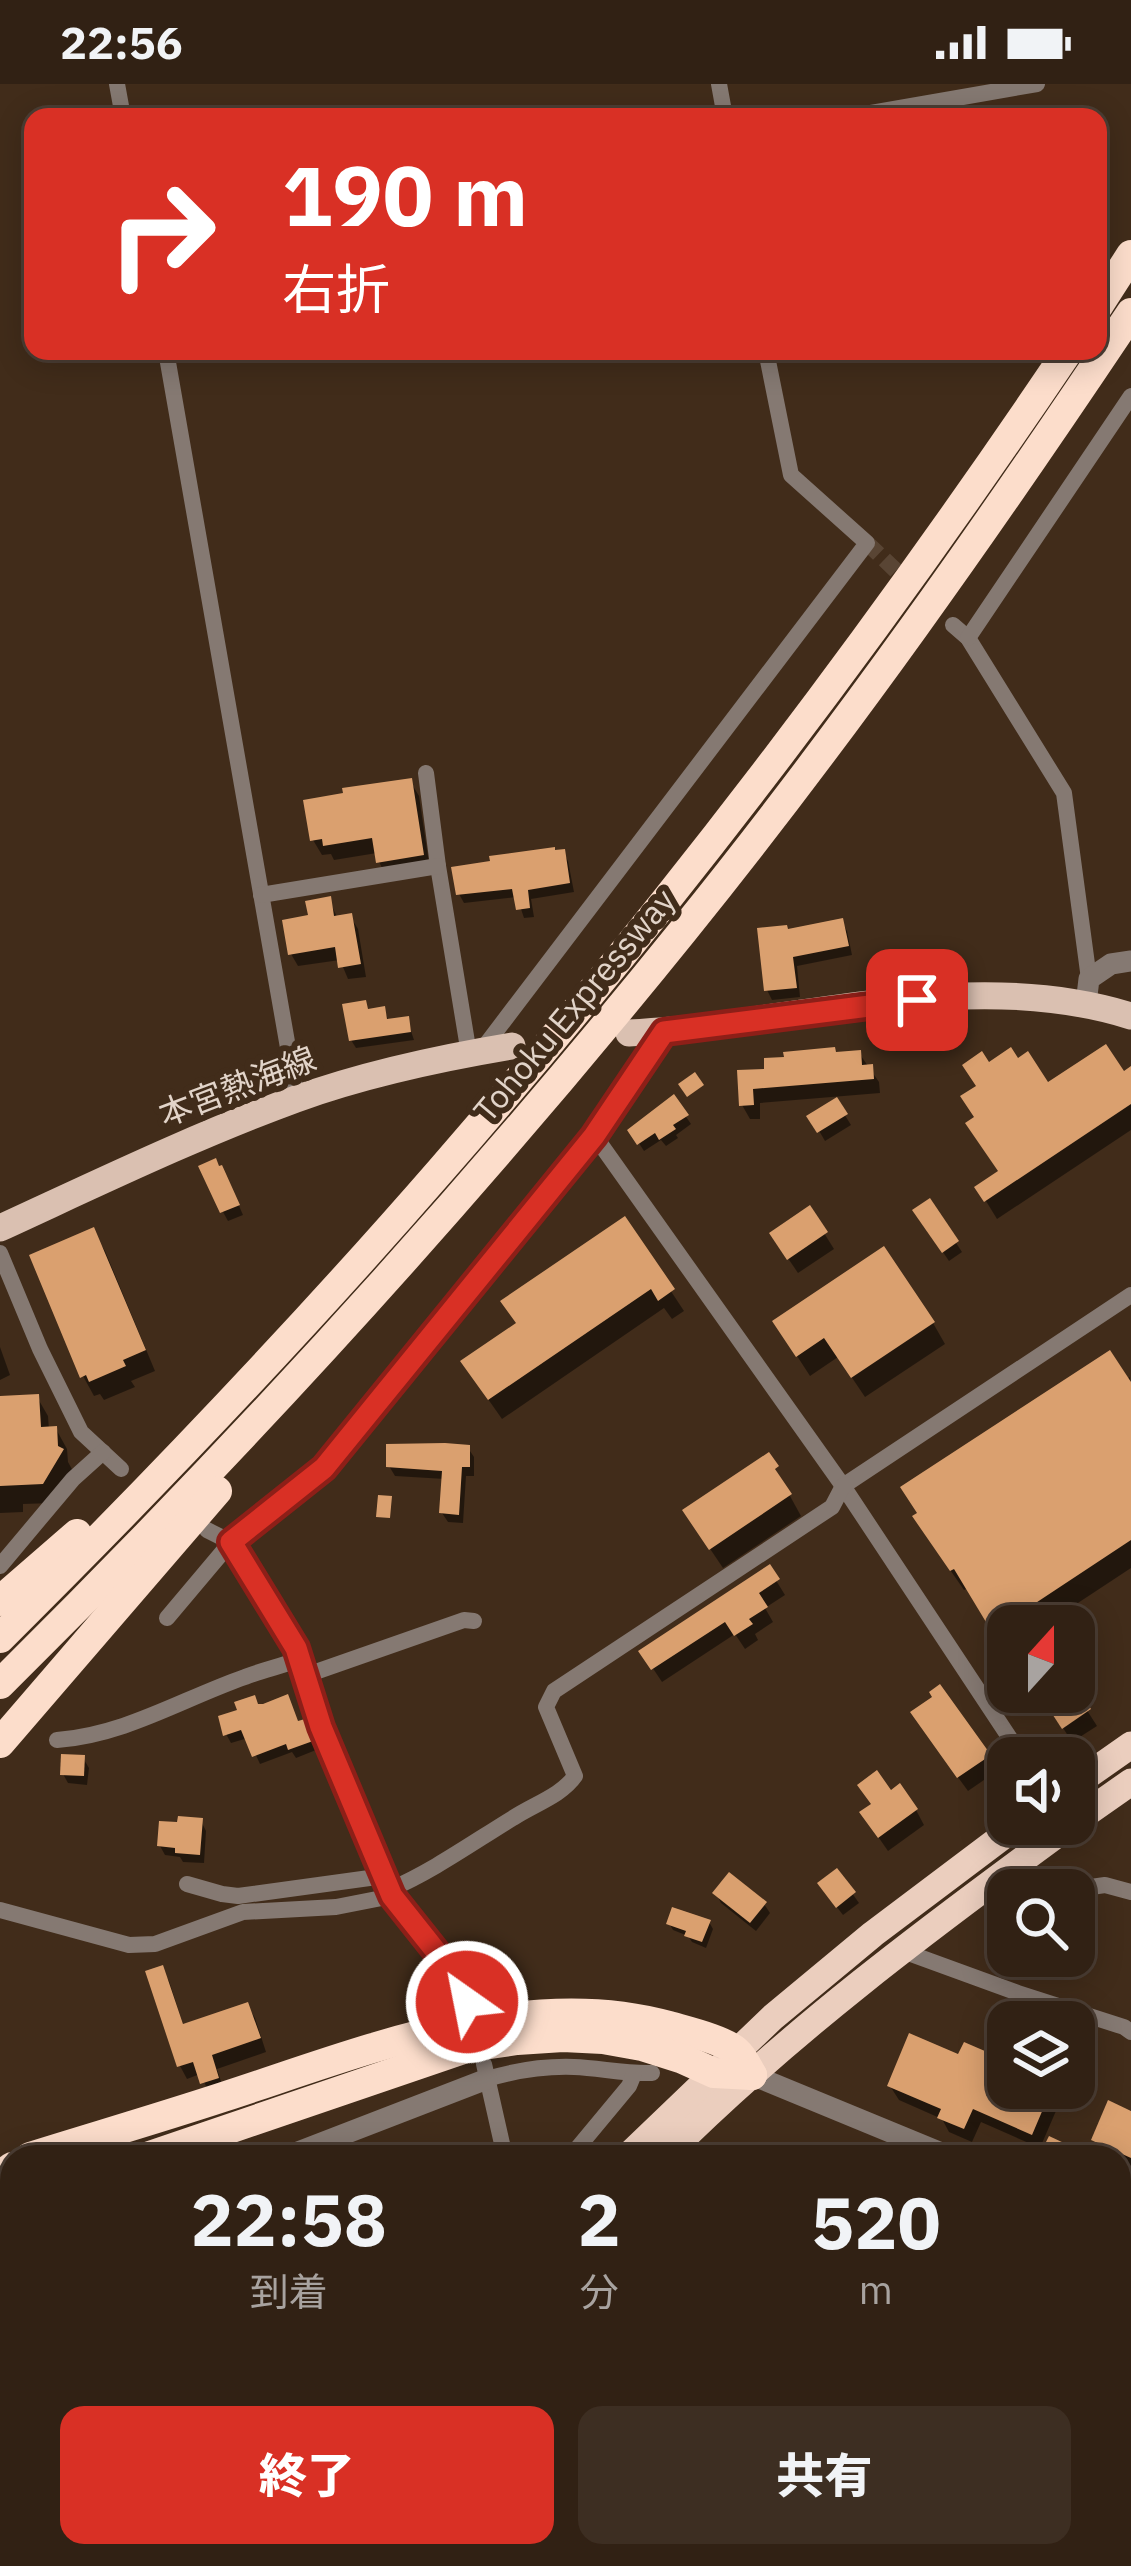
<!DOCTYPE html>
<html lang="ja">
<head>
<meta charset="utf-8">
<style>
  :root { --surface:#312114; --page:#3d2e22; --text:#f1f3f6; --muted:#a8a3a0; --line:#4c3e34; --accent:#d93025 }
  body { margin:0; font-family:"IBM Plex Sans","Noto Sans JP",sans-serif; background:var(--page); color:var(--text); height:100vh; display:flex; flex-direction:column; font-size:45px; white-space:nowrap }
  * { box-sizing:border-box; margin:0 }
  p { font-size:39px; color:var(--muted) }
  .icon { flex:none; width:66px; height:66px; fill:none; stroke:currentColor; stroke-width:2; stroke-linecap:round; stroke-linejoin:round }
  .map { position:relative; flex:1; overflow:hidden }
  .panel { position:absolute; left:0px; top:2061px; width:1131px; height:423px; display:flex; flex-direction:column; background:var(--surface); border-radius:36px 36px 0 0; box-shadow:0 6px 30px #0003,0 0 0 3px var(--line) }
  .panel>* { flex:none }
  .guide { position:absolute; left:24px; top:24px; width:1083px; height:252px; border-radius:24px; box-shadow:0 6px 30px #0003,0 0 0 3px var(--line); background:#d93025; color:#fff; overflow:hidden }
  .needle { width:78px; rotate:21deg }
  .tools { position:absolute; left:987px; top:1521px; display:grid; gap:24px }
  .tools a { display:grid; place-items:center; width:108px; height:108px; border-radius:24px; background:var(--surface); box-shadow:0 6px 30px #0003,0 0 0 3px var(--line); font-size:60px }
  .pin { position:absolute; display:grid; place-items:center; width:102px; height:102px; color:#fff; margin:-51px; border-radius:24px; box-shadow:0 6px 18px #0006 }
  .me { position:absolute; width:132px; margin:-66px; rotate:327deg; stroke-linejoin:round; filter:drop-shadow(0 0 9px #0008) }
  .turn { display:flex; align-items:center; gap:42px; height:252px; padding:0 60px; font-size:54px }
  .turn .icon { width:156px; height:156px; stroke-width:2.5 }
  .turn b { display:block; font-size:84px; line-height:102px }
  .eta { display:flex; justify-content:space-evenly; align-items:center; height:204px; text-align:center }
  .eta b { font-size:72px; font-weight:800; line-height:84px }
  .primary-button { display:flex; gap:24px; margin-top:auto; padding:24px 60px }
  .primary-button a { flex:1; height:138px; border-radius:24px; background:var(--accent); color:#fff; font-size:48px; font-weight:800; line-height:138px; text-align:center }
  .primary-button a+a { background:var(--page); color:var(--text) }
  .status { display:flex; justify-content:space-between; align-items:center; height:84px; padding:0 60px; background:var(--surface); direction:ltr }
  .status svg { height:33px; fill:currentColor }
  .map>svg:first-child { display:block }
</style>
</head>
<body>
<div class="status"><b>22:56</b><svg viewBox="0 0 49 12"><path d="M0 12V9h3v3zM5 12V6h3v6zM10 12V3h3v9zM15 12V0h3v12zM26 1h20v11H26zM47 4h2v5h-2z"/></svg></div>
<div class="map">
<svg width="1131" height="2482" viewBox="0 0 1131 2482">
  <rect width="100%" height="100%" fill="#412c1a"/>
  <g fill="#0007">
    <polygon points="410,697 419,712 430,786 387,793 379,778 377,769 334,776 331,770 322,771 313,756"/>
    <polygon points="563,768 568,777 574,808 531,815 534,833 524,834 517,813 464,819 459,810"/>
    <polygon points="329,816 338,835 350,832 358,845 366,893 348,895 340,876 298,882 291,870 311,834"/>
    <polygon points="842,837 847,847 852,871 797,882 800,913 772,916 767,906 788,848"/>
    <polygon points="384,925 389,938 407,935 414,956 356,964 351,956 369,927"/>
    <polygon points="859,969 879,998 880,1009 760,1019 760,1035 750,1035 742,1021 740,989 768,988 836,971"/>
    <polygon points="988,982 1047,1002 1123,991 1131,985 1131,1046 997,1135 978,1104 1000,1089 977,1035 978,1003"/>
    <polygon points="673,1014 691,1040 676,1051 678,1054 666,1062 661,1056 644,1067 631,1047"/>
    <polygon points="836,1017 851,1041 825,1057 811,1033"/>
    <polygon points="227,1094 243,1131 228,1137 223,1128"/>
    <polygon points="929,1118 962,1168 949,1177 921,1136"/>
    <polygon points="809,1125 834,1165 798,1189 781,1164"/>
    <polygon points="624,1136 684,1227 672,1235 664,1224 502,1335 476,1298 518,1241"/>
    <polygon points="93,1147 105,1167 155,1287 131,1297 135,1303 104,1316 100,1310 94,1312 83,1292"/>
    <polygon points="933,1239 945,1260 865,1313 838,1273 810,1292 788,1258"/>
    <polygon points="0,1263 10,1291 0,1296"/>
    <polygon points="1130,1293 1131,1484 1043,1542 1008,1542 1006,1566 968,1504 964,1506 928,1454"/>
    <polygon points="37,1313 48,1332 49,1346 56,1345 67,1365 68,1378 73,1387 53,1419 23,1420 23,1428 0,1429 0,1315"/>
    <polygon points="468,1364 474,1373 474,1392 466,1392 463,1439 448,1438 442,1429 445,1395 395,1392 389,1382"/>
    <polygon points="768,1372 801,1432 723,1484 698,1447"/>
    <polygon points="769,1485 785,1511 765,1524 773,1538 755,1550 758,1556 745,1565 735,1550 662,1598 642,1568"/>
    <polygon points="1074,1606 1097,1642 1072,1658 1040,1608 1074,1608"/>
    <polygon points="259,1623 309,1647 316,1666 296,1674 292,1668 260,1680 248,1654 231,1659 226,1650"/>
    <polygon points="922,1644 988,1672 997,1687 968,1707"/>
    <polygon points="83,1674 89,1684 87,1701 68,1699 63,1690"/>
    <polygon points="890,1710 916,1726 924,1741 888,1767 872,1744"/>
    <polygon points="201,1737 206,1747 204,1779 183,1778 180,1773 165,1771 160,1762"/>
    <polygon points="837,1788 859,1819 843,1831 826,1809"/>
    <polygon points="716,1809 764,1820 770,1829 756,1847 721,1819"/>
    <polygon points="709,1838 713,1845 706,1864 692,1858 688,1852 673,1846 669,1839"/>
    <polygon points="161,1884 169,1897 184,1943 247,1921 255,1934 266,1968 217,1985 224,2007 211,2012 200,1990 187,1995 180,1982"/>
    <polygon points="960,1974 1006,1980 1008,1976 1008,2004 1064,2004 1065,2006 1040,2064 981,2038 972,2058 949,2048 942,2035 899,2016 890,2002"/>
    <polygon points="1131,2026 1131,2082 1119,2076 1119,2073 1102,2069 1094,2056"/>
    <polygon points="0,2349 12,2357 12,2472 95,2472 89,2482 0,2482"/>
  </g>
  <g fill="#daa06f">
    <polygon points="412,694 424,771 376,779 372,754 323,762 322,755 310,757 303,716 343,709 342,704"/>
    <polygon points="555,763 555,766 565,765 570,799 528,806 530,824 516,826 512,805 456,811 451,783 490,777 489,772"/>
    <polygon points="331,812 334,832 352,829 361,880 338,884 335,863 288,871 282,836 308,831 305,817"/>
    <polygon points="843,834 849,862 793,873 797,904 764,907 757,844 787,841 788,845"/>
    <polygon points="366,916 368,925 385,922 387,935 409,932 411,948 349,957 342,920"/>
    <polygon points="1106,960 1124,987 1131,982 1131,1020 984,1118 974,1103 998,1087 965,1039 974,1033 960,1012 976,1002 962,981 982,967 989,978 1011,963 1018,974 1028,967 1048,998"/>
    <polygon points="835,963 836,968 861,966 862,981 873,980 874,995 753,1005 754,1021 739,1022 737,986 764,985 764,974 784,973 783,968"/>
    <polygon points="695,988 704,1001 687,1013 678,1000"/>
    <polygon points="674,1010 689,1031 673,1041 676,1045 659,1056 655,1049 637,1061 627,1046"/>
    <polygon points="837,1013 848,1030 817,1049 806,1032"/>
    <polygon points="216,1074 219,1082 222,1081 240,1121 220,1129 198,1082"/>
    <polygon points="930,1114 959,1157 942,1169 912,1126"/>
    <polygon points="810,1121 828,1148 787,1176 769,1149"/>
    <polygon points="625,1132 675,1205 658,1217 651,1205 488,1316 460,1277 516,1239 500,1217"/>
    <polygon points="94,1143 146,1266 123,1276 126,1282 89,1298 86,1291 80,1294 29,1171"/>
    <polygon points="884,1162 935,1238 851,1294 824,1254 796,1273 772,1237"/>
    <polygon points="1110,1266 1131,1298 1131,1456 992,1548 954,1485 950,1487 912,1432 917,1429 900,1403"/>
    <polygon points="39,1310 41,1343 57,1342 58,1362 64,1365 43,1400 0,1402 0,1312"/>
    <polygon points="445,1359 470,1361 470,1383 462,1383 459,1431 439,1429 442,1387 386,1383 386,1360"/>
    <polygon points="769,1368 779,1382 775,1385 792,1410 709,1466 682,1426"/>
    <polygon points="378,1411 392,1412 390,1434 376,1433"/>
    <polygon points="770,1480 780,1495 759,1509 768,1523 749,1535 753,1540 734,1552 725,1538 651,1586 638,1567"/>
    <polygon points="940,1600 991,1671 957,1694 910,1628 932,1613 929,1608"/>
    <polygon points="1038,1608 1079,1608 1091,1625 1062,1645"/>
    <polygon points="288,1610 298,1637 305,1635 313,1657 288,1666 286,1660 252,1673 241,1646 223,1652 218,1632 237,1626 234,1618 255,1611 258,1620 263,1620"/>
    <polygon points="61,1670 85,1671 84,1692 60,1691"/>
    <polygon points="877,1686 891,1706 900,1699 918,1725 878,1754 859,1728 871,1720 857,1701"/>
    <polygon points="178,1732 203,1734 200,1771 175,1769 175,1764 157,1762 159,1737 177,1738"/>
    <polygon points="837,1784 856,1808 836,1824 817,1799"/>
    <polygon points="729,1788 767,1818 750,1839 712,1809"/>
    <polygon points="672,1823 711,1836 702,1858 684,1852 686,1847 666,1840"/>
    <polygon points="163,1881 183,1940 248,1918 261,1954 212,1971 219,1994 200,2000 193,1978 177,1983 145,1887"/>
    <polygon points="909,1949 958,1970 964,1958 1008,1977 1008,2004 1052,2004 1032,2051 973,2025 964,2045 937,2034 941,2025 887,2002"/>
    <polygon points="1108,2016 1131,2027 1131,2074 1091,2056"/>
    <polygon points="1049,2052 1094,2073 1051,2073 1041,2068"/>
  </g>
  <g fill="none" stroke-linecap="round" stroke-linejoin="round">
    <polyline stroke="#594534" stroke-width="16" stroke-dasharray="16 8" stroke-linecap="butt" points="867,459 909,499"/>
    <g stroke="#857972" stroke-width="16">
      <polyline points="117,0 123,33"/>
      <polyline points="719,0 725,33"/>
      <polyline points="848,33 1037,0"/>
      <polyline points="166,267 297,1015"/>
      <polyline points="953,541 968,554 1064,709 1089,895"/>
      <polyline points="968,554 1131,312"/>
      <polyline points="426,689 438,782 469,970"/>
      <polyline points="261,811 438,782"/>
      <polyline points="481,967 867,459 791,391 766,267"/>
      <polyline points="594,1051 843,1402 1023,1674"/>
      <polyline points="0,1169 40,1265 81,1348 121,1385"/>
      <polyline points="207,1446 231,1458 296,1564 321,1643 392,1812 462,1900 467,1918"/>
      <polyline points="0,1482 73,1395 103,1368"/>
      <polyline points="167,1534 231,1458 324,1384 594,1051 664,948"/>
      <polyline points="304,1592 464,1536 474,1537"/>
      <path d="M57 1656C125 1651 182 1615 245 1593 263 1586 282 1582 300 1575"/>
      <polyline points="187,1800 222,1810 238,1812 384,1792"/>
      <path d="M389 1806C433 1787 472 1759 513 1734 534 1720 561 1712 575 1692L546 1623 554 1607 832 1423 843 1402 1131 1211"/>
      <polyline points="1070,1806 1105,1801 1131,1808"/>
      <polyline points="0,1826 129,1861 155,1860 243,1828 336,1823 392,1812"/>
      <polyline points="900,1866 1018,1909 1124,1943 1131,1948"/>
      <polyline points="484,1980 505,2073"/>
      <path d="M487 1995C514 1987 545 1982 574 1983 600 1984 625 1990 652 1989"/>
      <polyline points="570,2073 629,2002 634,1990"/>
      <polyline points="365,2472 390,2482"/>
      <polyline points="421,2472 442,2482"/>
      <polyline points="811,2482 815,2472"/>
    </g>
    <g stroke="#857972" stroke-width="21">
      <polyline points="1086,920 1089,895 1111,880 1131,877"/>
      <polyline points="752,1991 951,2073"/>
      <polyline points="285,2073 487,1995"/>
      <polyline points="1119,2145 1131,2150"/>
      <polyline points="0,2309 12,2318"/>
    </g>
    <g stroke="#dac0b1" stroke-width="27">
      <path d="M629 949C795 941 968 881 1131 932"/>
      <path d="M0 1144C98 1099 195 1052 296 1015 365 990 440 974 512 962"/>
    </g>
    <g stroke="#ebcebe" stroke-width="27">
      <polyline points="1074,1701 1131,1661"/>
      <polyline points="1074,1738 1131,1698"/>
      <polyline points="627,2073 773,1933 873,1850 1019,1740"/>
      <path d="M664 2073C789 1948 929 1844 1071 1740"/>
      <polyline points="286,2482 293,2472"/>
      <polyline points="316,2482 322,2472"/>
    </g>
    <g stroke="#fcddcb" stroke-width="30">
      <polyline points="1098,222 1131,171"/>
      <polyline points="0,1517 77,1450"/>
      <path d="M0 1554C152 1403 300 1248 441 1086 667 827 876 552 1068 267"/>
      <path d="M0 1600C241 1362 470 1111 683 847 843 649 990 440 1131 229"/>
      <polyline points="0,1659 217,1407"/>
      <path d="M30 2073C94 2053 159 2034 223 2013 362 1968 523 1901 669 1942 686 1947 725 1956 737 1968 743 1973 748 1984 752 1991"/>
      <polyline points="147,2073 469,1963 517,1956 563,1953 603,1955 642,1962 683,1975 714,1989 752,1991"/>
      <polyline points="0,2092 12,2083"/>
      <polyline points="0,2128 12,2124"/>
    </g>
  </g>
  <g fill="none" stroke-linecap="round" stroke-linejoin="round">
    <defs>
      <polyline id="route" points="467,1918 462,1900 392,1812 321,1643 296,1564 231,1458 324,1384 594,1052 664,948 917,916"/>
    </defs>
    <use href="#route" stroke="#8d1f18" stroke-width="30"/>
    <use href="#route" stroke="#d93025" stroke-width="21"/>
  </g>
  <g text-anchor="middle" stroke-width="12" stroke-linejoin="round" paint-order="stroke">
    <g font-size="33" fill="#e2d4c9" stroke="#412c1a">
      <text transform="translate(574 921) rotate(-50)" y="12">Tohoku Expressway</text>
      <text transform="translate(237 1002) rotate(-21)" y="12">本宮熱海線</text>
    </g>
  </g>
</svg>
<div class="tools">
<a><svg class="needle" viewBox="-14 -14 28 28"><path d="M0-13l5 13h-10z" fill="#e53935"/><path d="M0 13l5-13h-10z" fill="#a8a3a0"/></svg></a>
<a><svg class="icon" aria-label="sound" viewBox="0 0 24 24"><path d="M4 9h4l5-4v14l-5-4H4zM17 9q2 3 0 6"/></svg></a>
<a><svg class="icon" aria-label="search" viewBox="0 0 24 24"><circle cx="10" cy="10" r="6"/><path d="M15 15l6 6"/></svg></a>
<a><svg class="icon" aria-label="layers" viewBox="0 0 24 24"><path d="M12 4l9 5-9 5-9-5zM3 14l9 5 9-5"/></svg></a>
</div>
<div class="pin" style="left:917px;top:916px;background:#d93025"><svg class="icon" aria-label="arrive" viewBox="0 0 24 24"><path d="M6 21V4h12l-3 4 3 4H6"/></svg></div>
<svg class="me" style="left:467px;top:1918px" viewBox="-20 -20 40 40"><circle r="17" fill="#d93025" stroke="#fff" stroke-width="3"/><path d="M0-11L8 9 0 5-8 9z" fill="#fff"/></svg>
<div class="guide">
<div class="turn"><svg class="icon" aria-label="right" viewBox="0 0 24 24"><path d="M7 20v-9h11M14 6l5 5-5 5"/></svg><div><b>190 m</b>右折</div></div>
</div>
<section class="panel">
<div class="eta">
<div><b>22:58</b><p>到着</p></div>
<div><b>2</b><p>分</p></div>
<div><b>520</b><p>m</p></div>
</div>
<div class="primary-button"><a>終了</a><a>共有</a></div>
</section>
</div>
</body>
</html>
